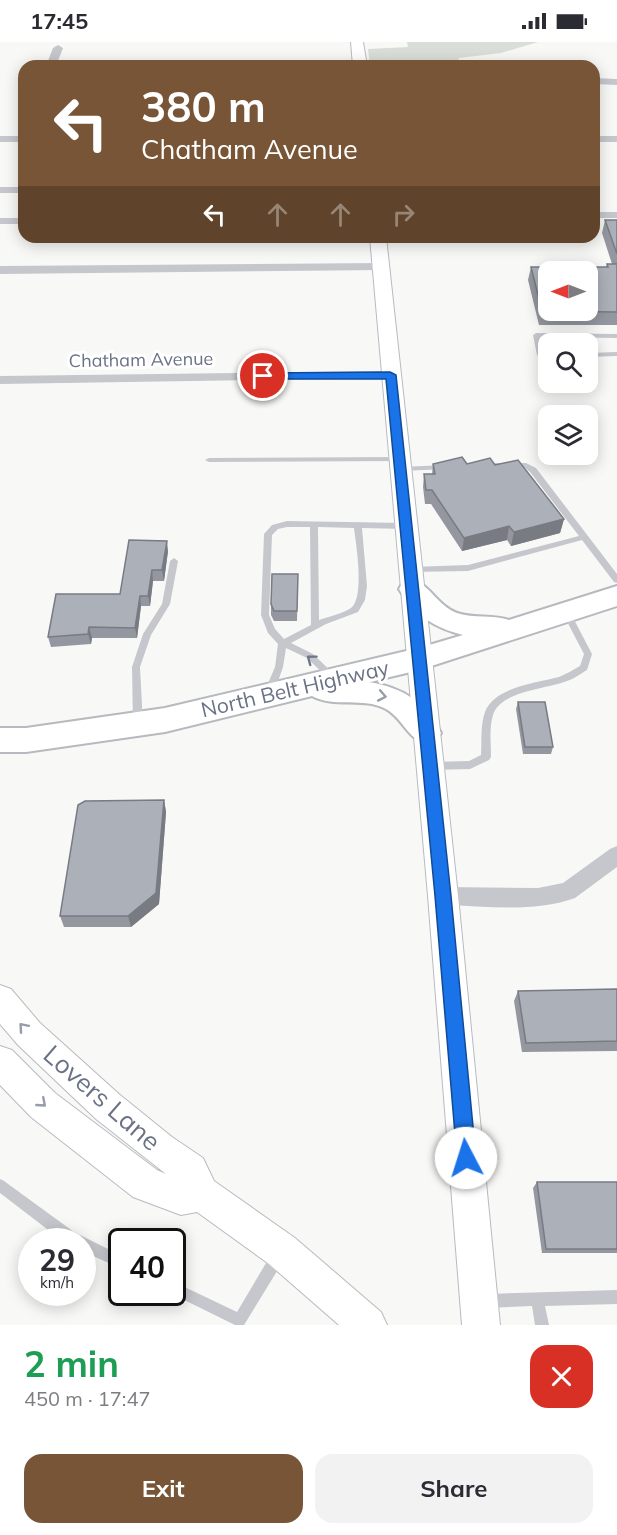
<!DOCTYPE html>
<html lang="en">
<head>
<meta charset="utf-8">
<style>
  :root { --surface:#fff; --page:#f2f2f3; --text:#2b2b33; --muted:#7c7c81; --accent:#775536 }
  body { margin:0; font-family:Mulish,sans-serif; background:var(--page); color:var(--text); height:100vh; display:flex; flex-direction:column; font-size:22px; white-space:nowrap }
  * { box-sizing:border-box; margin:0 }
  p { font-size:20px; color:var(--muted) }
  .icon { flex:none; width:33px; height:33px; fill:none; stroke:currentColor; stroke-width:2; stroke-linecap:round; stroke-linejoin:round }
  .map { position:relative; height:1283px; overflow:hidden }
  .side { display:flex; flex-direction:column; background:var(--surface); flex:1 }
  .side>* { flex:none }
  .banner { position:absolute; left:18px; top:18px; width:582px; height:183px; border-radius:18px; box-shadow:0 3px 15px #0003; background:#775536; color:#fff; overflow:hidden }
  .needle { width:39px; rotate:270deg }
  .fabs { position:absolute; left:538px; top:219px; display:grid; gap:12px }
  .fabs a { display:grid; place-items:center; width:60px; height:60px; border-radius:12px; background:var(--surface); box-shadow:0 3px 15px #0003; font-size:30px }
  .speed { position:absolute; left:18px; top:1186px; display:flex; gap:12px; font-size:30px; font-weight:700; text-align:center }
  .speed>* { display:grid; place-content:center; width:78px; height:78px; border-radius:50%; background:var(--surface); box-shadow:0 3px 15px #0003; line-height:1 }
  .speed small { font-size:15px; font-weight:400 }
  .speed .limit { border:3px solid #111; border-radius:9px; background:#fff; color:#111 }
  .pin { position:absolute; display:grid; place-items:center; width:51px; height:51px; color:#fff; margin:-26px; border:3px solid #fff; border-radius:50%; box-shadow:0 2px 6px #0007 }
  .me { position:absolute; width:66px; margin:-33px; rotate:355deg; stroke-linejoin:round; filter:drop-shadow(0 0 4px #0008) }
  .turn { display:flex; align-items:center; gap:21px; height:126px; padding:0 24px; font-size:27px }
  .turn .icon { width:78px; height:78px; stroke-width:2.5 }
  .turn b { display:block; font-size:42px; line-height:51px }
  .lanes { display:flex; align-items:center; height:57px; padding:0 24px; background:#0003; justify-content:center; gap:30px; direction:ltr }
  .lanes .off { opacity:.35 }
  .round { display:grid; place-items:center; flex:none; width:63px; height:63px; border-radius:18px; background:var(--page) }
  .summary { display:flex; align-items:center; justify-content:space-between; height:102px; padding:0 24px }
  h1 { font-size:36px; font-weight:700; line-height:45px; color:#1e9e55 }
  .action { display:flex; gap:12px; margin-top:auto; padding:12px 24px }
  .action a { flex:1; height:69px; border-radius:18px; background:var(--accent); color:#fff; font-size:24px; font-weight:700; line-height:69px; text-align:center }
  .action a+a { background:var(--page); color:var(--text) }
  .status { display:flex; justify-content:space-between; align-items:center; height:42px; padding:0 30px; background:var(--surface); direction:ltr }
  .status svg { height:16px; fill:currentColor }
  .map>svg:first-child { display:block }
</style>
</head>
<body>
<div class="status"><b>17:45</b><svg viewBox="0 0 49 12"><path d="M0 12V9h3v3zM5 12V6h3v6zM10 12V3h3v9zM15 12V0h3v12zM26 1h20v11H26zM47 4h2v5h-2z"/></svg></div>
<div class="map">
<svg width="617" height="1283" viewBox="0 0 617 1283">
  <rect width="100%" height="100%" fill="#f8f9f7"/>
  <polygon fill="#d9dfd8" points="407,0 538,0 501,11 459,16 457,24 370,24 368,7 408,5"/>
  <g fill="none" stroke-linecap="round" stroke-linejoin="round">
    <defs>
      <g id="secondary">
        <polygon points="351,0 363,0 367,24 353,24"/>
        <polygon points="370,195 386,195 458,854 500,1283 462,1283 428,854"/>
        <polygon points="0,943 11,947 40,981 120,1053 172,1095 203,1116 214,1139 295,1196 381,1270 387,1283 339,1283 269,1222 197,1170 181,1173 133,1155 31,1075 0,1043 0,1004 12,1008 55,1051 157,1128 166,1132 96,1077 18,1003 0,982"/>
      </g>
      <path id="primary" d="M412 537C430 543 438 564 457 571 474 577 492 572 509 578L617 544V564L419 628 369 640C404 646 425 660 441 691L436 699C411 708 406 678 386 667 364 655 334 666 312 654L165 690 26 710H0V686H26L165 666 419 606 463 593C435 586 414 573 399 547L403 540Z"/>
    </defs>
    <use href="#secondary" stroke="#b8bac0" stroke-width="2"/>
    <use href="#primary" stroke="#b6b9be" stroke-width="4"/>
    <g fill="#c5c7cc" fill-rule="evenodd">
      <polygon points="536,291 617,292 617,296 540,295 543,311 549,311 549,315 540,315 537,313 533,293"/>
      <polygon points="617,310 617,314 588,315 588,311"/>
      <polygon points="400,415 404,417 403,419 209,420 205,418 209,416"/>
      <polygon points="480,421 526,421 536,426 617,532 617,541 614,540 582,498 468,529 408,530 407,528 408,526 411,525 468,523 579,494 530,430 524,425 483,425 479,423"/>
      <polygon points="445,423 449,425 448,427 401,429 397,427 401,425"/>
      <path d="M287 479 406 481 410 484 406 487 362 486 367 544 365 558 358 570 326 582 291 601 313 612 336 634 337 636 336 638H330L307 616 286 606 283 625 274 651 272 654H266L264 651 275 625 278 602 268 591 261 573 264 492 272 483ZM287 485H310L311 583 284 597 275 587 269 573 272 493 278 487ZM318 485 354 486C356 502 365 556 351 566 344 571 328 575 319 578Z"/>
      <polygon points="174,516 178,519 170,562 151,593 140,625 143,682 141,685 135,685 133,682 132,625 143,592 162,562 170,519"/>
      <path d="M566 567 569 568 592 612 587 628C580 632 574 637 567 639 547 647 500 649 493 673 489 686 491 701 491 715L489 718 470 727 432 728 429 727 427 724 429 721 432 720 469 719 481 713C482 699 480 684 485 670 494 645 536 641 559 635 566 632 573 628 580 624L584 612 562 570Z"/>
      <polygon points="0,1137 4,1139 74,1190 122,1214 122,1227 82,1209 82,1200 64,1200 0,1151"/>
      <polygon points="277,1210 282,1211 283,1216 282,1221 244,1283 235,1283 170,1251 172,1251 172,1239 237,1270 272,1211"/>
      <polygon points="617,1248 617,1262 545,1264 549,1283 535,1283 532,1264 487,1266 482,1264 480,1259 482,1254 487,1252"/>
    </g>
    <g fill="#c5c7cc" fill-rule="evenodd">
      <polygon points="58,3 63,6 56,24 46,24 53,6"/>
      <polygon points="594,36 617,37 617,43 594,42"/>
      <rect x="0" y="94" width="24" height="6"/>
      <rect x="594" y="94" width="23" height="6"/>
      <rect x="0" y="145" width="24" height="6"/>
      <rect x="594" y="170" width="23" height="6"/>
      <rect x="0" y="176" width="24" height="6"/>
      <polygon points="381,221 387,225 385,228 0,232 0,224"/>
      <polygon points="390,329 395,330 397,333 395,336 0,342 0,334"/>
      <path d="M617 804V825L575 856C534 871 486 864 443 863L436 861 433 854 436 847 443 845 538 846 563 841 610 807Z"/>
    </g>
    <use href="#secondary" fill="#fff" fill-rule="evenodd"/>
    <use href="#primary" fill="#fff" fill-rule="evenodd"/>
  </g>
  <g fill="#94979f">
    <polygon points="605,178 617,178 617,283 539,283 528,238 531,225 606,225 607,222 612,222 602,191"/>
    <polygon points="433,422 495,423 564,477 560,491 511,504 507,498 462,509 431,462 425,462 423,445 424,432 432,432"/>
    <polygon points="168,509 164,539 153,539 150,564 141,564 137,596 92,596 91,602 51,605 48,595 120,552"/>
    <polygon points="298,532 297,579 274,579 271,573 271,562"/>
    <polygon points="518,660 553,705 551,712 523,712 516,667"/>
    <polygon points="164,758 166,770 159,862 131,885 64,885 60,874"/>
    <polygon points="617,947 617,1009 522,1010 514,959 518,949"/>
    <polygon points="537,1140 617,1140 617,1211 542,1211 533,1146"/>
  </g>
  <g fill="#787b82">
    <polygon points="564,477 560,491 511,504 514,490"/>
    <polygon points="509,484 507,498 462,509 464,496"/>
    <polygon points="167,499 168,509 164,539 162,528"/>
    <polygon points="152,528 153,539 150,564 148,554"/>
    <polygon points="140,554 141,564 137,596 135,586"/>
    <polygon points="89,585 92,596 91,602 88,592"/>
    <polygon points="164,758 166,770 159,862 131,885 128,874"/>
  </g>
  <g fill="#acb0b9" stroke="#787b82" stroke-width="1.5" fill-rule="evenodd">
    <polygon points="605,178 617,178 617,212"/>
    <path d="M607 222H617V270L542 269 531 225H608ZM549 230H588V268H549Z"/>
    <polygon points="462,415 467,422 490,416 495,423 518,418 564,477 514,490 509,484 464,496 432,448 426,448 424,432 435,432 433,422"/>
    <polygon points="129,498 167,499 162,528 152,528 148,554 140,554 135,586 89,585 88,592 48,595 56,552 120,552"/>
    <polygon points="272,532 298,532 297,569 274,569 271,562"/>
    <polygon points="518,660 545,660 553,705 525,705"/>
    <polygon points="164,758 156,851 128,874 60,874 78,763 85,759"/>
    <polygon points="617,947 617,999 526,1001 518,949"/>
    <polygon points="537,1140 617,1140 617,1207 546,1207"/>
  </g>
  <defs><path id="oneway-chevron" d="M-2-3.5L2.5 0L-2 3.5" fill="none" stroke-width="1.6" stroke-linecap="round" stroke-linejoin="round" transform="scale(1.5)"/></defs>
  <use stroke="#6f7689" href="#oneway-chevron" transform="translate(311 617) rotate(-143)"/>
  <g stroke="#979caa">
    <use href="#oneway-chevron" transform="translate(382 654) rotate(11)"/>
    <use href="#oneway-chevron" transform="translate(23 985) rotate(-131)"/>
    <use href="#oneway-chevron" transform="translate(42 1061) rotate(41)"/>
  </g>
  <polygon fill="#1a73e8" stroke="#114b97" stroke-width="1.5" points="390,330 396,333 451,854 476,1116 473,1123 466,1126 460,1123 457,1116 435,854 386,337 263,337 258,334 263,331"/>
  <g text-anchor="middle" stroke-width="6" stroke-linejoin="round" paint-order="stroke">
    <g font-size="18" fill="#6a7285" stroke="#fff">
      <text transform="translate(141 318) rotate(-1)" y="6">Chatham Avenue</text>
    </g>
    <g font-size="21" fill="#6a7285" stroke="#fff">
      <text transform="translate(295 647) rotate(-13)" y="7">North Belt Highway</text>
    </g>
    <g font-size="26" fill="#6a7285" stroke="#fff">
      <text transform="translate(102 1056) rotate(41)" y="9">Lovers Lane</text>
    </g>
  </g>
</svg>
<div class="fabs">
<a><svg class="needle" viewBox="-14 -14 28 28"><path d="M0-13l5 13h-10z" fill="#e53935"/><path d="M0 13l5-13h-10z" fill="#7c7c81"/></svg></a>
<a><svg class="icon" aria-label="search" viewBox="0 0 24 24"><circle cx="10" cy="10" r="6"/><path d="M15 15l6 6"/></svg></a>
<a><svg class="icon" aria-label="layers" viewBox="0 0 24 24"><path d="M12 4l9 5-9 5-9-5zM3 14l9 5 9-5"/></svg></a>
</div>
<div class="speed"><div>29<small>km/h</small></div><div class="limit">40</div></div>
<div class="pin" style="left:263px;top:334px;background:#d93025"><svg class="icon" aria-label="arrive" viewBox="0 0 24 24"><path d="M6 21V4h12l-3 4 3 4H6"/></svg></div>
<svg class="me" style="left:466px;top:1116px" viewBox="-20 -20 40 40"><circle r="19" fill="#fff"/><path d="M0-13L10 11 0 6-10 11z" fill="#1a73e8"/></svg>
<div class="banner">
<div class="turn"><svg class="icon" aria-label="left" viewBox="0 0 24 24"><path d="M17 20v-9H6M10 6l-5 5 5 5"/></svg><div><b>380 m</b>Chatham Avenue</div></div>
<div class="lanes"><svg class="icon" aria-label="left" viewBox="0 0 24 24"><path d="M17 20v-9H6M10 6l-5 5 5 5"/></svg><svg class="icon off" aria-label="ahead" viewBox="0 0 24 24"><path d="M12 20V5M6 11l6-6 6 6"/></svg><svg class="icon off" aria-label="ahead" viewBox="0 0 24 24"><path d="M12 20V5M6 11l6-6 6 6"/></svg><svg class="icon off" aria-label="right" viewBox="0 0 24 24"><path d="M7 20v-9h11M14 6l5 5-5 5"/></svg></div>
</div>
</div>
<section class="side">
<div class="summary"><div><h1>2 min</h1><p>450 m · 17:47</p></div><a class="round" style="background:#d93025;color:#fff"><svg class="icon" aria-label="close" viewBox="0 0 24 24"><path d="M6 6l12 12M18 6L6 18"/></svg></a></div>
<div class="action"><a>Exit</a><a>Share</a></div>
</section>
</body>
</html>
